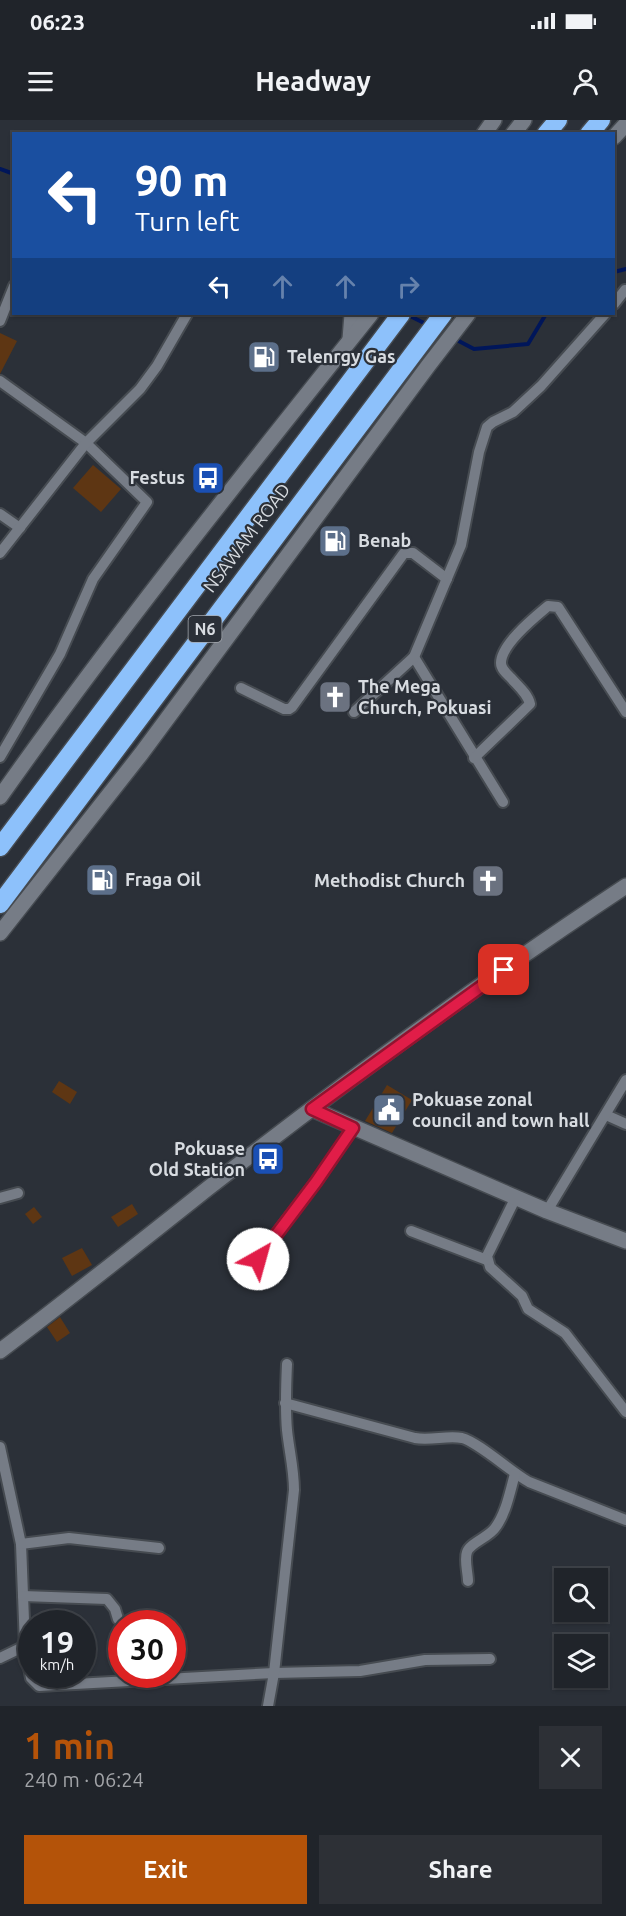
<!DOCTYPE html>
<html lang="en">
<head>
<meta charset="utf-8">
<style>
  :root { --surface:#20242a; --page:#2d3036; --text:#f1f3f6; --muted:#a2a4a8; --line:#3d4147; --accent:#b45309 }
  body { margin:0; font-family:Ubuntu,sans-serif; background:var(--page); color:var(--text); height:100vh; display:flex; flex-direction:column; font-size:22px; white-space:nowrap }
  * { box-sizing:border-box; margin:0 }
  p { font-size:20px; color:var(--muted) }
  .icon { flex:none; width:33px; height:33px; fill:none; stroke:currentColor; stroke-width:2; stroke-linecap:round; stroke-linejoin:round }
  .map { position:relative; height:1586px; overflow:hidden }
  .details { display:flex; flex-direction:column; background:var(--surface); flex:1 }
  .details>* { flex:none }
  .guide { position:absolute; left:12px; top:12px; width:603px; height:183px; border-radius:0px; box-shadow:0 2px 4px #0004,0 0 0 2px var(--line); background:#1a4fa0; color:#fff; overflow:hidden }
  .controls { position:absolute; left:554px; top:1448px; display:grid; gap:12px }
  .controls a { display:grid; place-items:center; width:54px; height:54px; border-radius:0px; background:var(--surface); box-shadow:0 2px 4px #0004,0 0 0 2px var(--line); font-size:30px }
  .speed { position:absolute; left:18px; top:1490px; display:flex; gap:12px; font-size:30px; font-weight:700; text-align:center }
  .speed>* { display:grid; place-content:center; width:78px; height:78px; border-radius:50%; background:var(--surface); box-shadow:0 2px 4px #0004,0 0 0 2px var(--line); line-height:1 }
  .speed small { font-size:15px; font-weight:400 }
  .speed .limit { border:9px solid #d22; background:#fff; color:#111 }
  .pin { position:absolute; display:grid; place-items:center; width:51px; height:51px; color:#fff; margin:-26px; border-radius:12px; box-shadow:0 3px 9px #0006 }
  .me { position:absolute; width:66px; margin:-33px; rotate:38deg; stroke-linejoin:round; filter:drop-shadow(0 0 4px #0008) }
  .turn { display:flex; align-items:center; gap:21px; height:126px; padding:0 24px; font-size:27px }
  .turn .icon { width:78px; height:78px; stroke-width:2.5 }
  .turn b { display:block; font-size:42px; line-height:51px }
  .lanes { display:flex; align-items:center; height:57px; padding:0 24px; background:#0003; justify-content:center; gap:30px; direction:ltr }
  .lanes .off { opacity:.35 }
  .round { display:grid; place-items:center; flex:none; width:63px; height:63px; border-radius:0px; background:var(--page) }
  .headline { display:flex; align-items:center; justify-content:space-between; height:102px; padding:0 24px }
  h1 { font-size:36px; font-weight:700; line-height:45px; color:var(--accent) }
  .cta { display:flex; gap:12px; margin-top:auto; padding:12px 24px }
  .cta a { flex:1; height:69px; border-radius:0px; background:var(--accent); color:#fff; font-size:24px; font-weight:700; line-height:69px; text-align:center }
  .cta a+a { background:var(--page); color:var(--text) }
  .status { display:flex; justify-content:space-between; align-items:center; height:42px; padding:0 30px; background:var(--surface); direction:ltr }
  .status svg { height:16px; fill:currentColor }
  header { display:flex; justify-content:space-between; align-items:center; height:78px; padding:0 24px; background:var(--surface); font-size:27px; font-weight:700 }
  .map>svg:first-child { display:block }
</style>
</head>
<body>
<div class="status"><b>06:23</b><svg viewBox="0 0 49 12"><path d="M0 12V9h3v3zM5 12V6h3v6zM10 12V3h3v9zM15 12V0h3v12zM26 1h20v11H26zM47 4h2v5h-2z"/></svg></div>
<header><svg class="icon" aria-label="menu" viewBox="0 0 24 24"><path d="M4 6h16M4 12h16M4 18h16"/></svg>Headway<svg class="icon" aria-label="person" viewBox="0 0 24 24"><circle cx="12" cy="8" r="4"/><path d="M4 21q1-7 8-7t8 7"/></svg></header>
<div class="map">
<svg width="626" height="1586" viewBox="0 0 626 1586">
  <rect width="100%" height="100%" fill="#2b3038"/>
  <g fill="none" stroke-linecap="round" stroke-linejoin="round">
    <g stroke="#00165a" stroke-width="4">
      <polyline points="0,49 14,54"/>
      <polyline points="614,152 626,149"/>
      <polyline points="408,195 428,205"/>
      <polyline points="453,218 474,229 528,224 546,194"/>
    </g>
  </g>
  <g fill="#5e3613">
    <polygon points="0,213 17,221 0,254"/>
    <polygon points="93,345 121,369 101,392 73,368"/>
    <polygon points="59,961 77,972 70,984 52,972"/>
    <polygon points="387,965 412,980 392,1013 365,1001"/>
    <polygon points="132,1084 138,1094 118,1107 111,1097"/>
    <polygon points="34,1087 42,1097 33,1104 25,1094"/>
    <polygon points="82,1128 92,1145 72,1156 62,1138"/>
    <polygon points="60,1197 70,1213 57,1222 47,1207"/>
  </g>
  <g fill="none" stroke-linecap="round" stroke-linejoin="round">
    <defs>
      <g id="street">
        <polyline points="614,184 625,170"/>
        <polyline points="0,201 14,166"/>
        <polyline points="0,261 86,323 147,382 93,459 60,534 0,637"/>
        <polyline points="0,394 20,408"/>
        <polyline points="0,433 86,323 140,269 157,246 187,194"/>
        <polyline points="414,537 503,682"/>
        <polyline points="241,568 284,589 289,589 292,587 404,433 413,433 447,459"/>
        <polyline points="354,592 414,537 461,425 479,332 487,307 493,302 513,292 541,266 605,194"/>
        <path d="M474 638 530 584C528 574 518 566 511 558 507 554 501 549 501 543 501 524 535 497 548 486L558 487 626 592"/>
        <polyline points="606,995 626,1004"/>
        <polyline points="516,1077 487,1136 490,1147 522,1176 528,1189 565,1213 626,1292"/>
        <polyline points="0,1078 18,1073"/>
        <polyline points="547,1091 626,960"/>
        <polyline points="411,1111 487,1140"/>
        <polyline points="257,1139 316,1062 353,1008"/>
        <path d="M285 1283 415 1318C431 1321 447 1315 462 1318 478 1322 511 1352 529 1362L626 1400"/>
        <polyline points="0,1327 21,1424 25,1526 31,1558 39,1566 274,1553 360,1551 425,1540 490,1539"/>
        <polyline points="21,1424 69,1418 159,1428"/>
        <path d="M468 1461C468 1453 464 1440 467 1432 470 1423 489 1417 495 1408 506 1394 510 1371 515 1354"/>
        <polyline points="23,1476 107,1479 115,1489 118,1499"/>
        <polyline points="0,1538 25,1526"/>
        <path d="M268 1586 274 1553 294 1370C294 1349 289 1330 287 1310 285 1288 286 1266 287 1244"/>
      </g>
      <g id="secondary">
        <polyline points="484,14 494,0"/>
        <polyline points="513,14 524,0"/>
        <polyline points="614,17 626,4"/>
        <polyline points="350,219 352,194"/>
        <path d="M0 677C117 511 245 352 371 194"/>
        <polyline points="0,813 141,634 428,246 468,194"/>
        <polyline points="312,989 547,1091 626,1121"/>
        <path d="M0 1231C70 1178 138 1124 207 1069 343 963 482 861 626 766"/>
      </g>
      <g id="highway">
        <polyline points="546,14 558,0"/>
        <polyline points="589,14 601,0"/>
        <polyline points="0,727 401,194"/>
        <polyline points="0,784 443,194"/>
      </g>
    </defs>
    <use href="#street" stroke="#464b51" stroke-width="14"/>
    <use href="#secondary" stroke="#464b51" stroke-width="18"/>
    <use href="#highway" stroke="#464b51" stroke-width="21"/>
    <use href="#street" stroke="#767c86" stroke-width="10"/>
    <use href="#secondary" stroke="#767c86" stroke-width="15"/>
    <use href="#highway" stroke="#8dc1fb" stroke-width="18"/>
  </g>
  <g fill="none" stroke-linecap="round" stroke-linejoin="round">
    <defs>
      <polyline id="route" points="258,1139 316,1062 353,1008 312,989 504,850"/>
    </defs>
    <use href="#route" stroke="#92132f" stroke-width="15"/>
    <use href="#route" stroke="#e11d48" stroke-width="10"/>
  </g>
  <defs>
    <symbol id="fuel-square" viewBox="-11 -11 22 22"><rect x="-9" y="-9" width="18" height="18" rx="4" fill="#5c6f8a" stroke="#2b3038"/><path d="M-5.5-6h7V0h2V4h1.3V-2.5L3-4.5l.8-.8L6-3V5H2.5V1h-1V6h-7ZM-4.2-4.7v3.2H.2V-4.7Z" fill="#fff"/></symbol>
    <symbol id="bus-square" viewBox="-11 -11 22 22"><rect x="-9" y="-9" width="18" height="18" rx="4" fill="#1a4fb4" stroke="#2b3038"/><path d="M-5-6H5V4H4V6H2V4H-2V6H-4V4H-5ZM-3.5-4V0h7V-4ZM-3.5 1.2v1.5H-2V1.2ZM2 1.2v1.5H3.5V1.2Z" fill="#fff"/></symbol>
    <symbol id="church-square" viewBox="-11 -11 22 22"><rect x="-9" y="-9" width="18" height="18" rx="4" fill="#6b7280" stroke="#2b3038"/><path d="M-1.2-6h2.4v3.5h3.3v2.4h-3.3V6h-2.4V-.1h-3.3v-2.4h3.3Z" fill="#fff"/></symbol>
    <symbol id="civic-square" viewBox="-11 -11 22 22"><rect x="-9" y="-9" width="18" height="18" rx="4" fill="#5c6f8a" stroke="#2b3038"/><path d="M-.6-6.5H3V-4.5H.6V-3L4-1V1h2V6H-6V1h2V-1L-.6-3ZM-1.2 2.5V6h2.4V2.5Z" fill="#fff"/></symbol>
  </defs>
  <g fill-rule="evenodd">
    <use href="#fuel-square" x="245" y="218" width="38" height="38"/>
    <use href="#bus-square" x="189" y="339" width="38" height="38"/>
    <use href="#fuel-square" x="316" y="402" width="38" height="38"/>
    <use href="#church-square" x="316" y="558" width="38" height="38"/>
    <use href="#fuel-square" x="83" y="741" width="38" height="38"/>
    <use href="#church-square" x="469" y="742" width="38" height="38"/>
    <use href="#civic-square" x="370" y="971" width="38" height="38"/>
    <use href="#bus-square" x="249" y="1020" width="38" height="38"/>
  </g>
  <g text-anchor="middle" stroke-width="4.5" stroke-linejoin="round" paint-order="stroke">
    <rect fill="#2b3038" stroke="#a4a8ae" stroke-width="1.5" x="188.5" y="496" width="33" height="26" rx="4.5"/>
    <g font-size="16" font-weight="bold" fill="#d8dce1">
      <text x="205" y="515">N6</text>
    </g>
    <g font-size="18" font-weight="bold" fill="#d8dce1" stroke="#2b3038" text-anchor="start">
      <text x="287" y="243">Telenrgy Gas</text>
      <text x="185" y="364" text-anchor="end">Festus</text>
      <text x="358" y="427">Benab</text>
      <text x="358" y="573">The Mega<tspan x="358" dy="21">Church, Pokuasi</tspan></text>
      <text x="125" y="766">Fraga Oil</text>
      <text x="465" y="767" text-anchor="end">Methodist Church</text>
      <text x="412" y="986">Pokuase zonal<tspan x="412" dy="21">council and town hall</tspan></text>
      <text x="245" y="1035" text-anchor="end">Pokuase<tspan x="245" dy="21">Old Station</tspan></text>
    </g>
    <g font-size="18" fill="#d8dce1" stroke="#2b3038">
      <text transform="translate(247 418) rotate(-53)" y="6">NSAWAM ROAD</text>
    </g>
  </g>
</svg>
<div class="controls">
<a><svg class="icon" aria-label="search" viewBox="0 0 24 24"><circle cx="10" cy="10" r="6"/><path d="M15 15l6 6"/></svg></a>
<a><svg class="icon" aria-label="layers" viewBox="0 0 24 24"><path d="M12 4l9 5-9 5-9-5zM3 14l9 5 9-5"/></svg></a>
</div>
<div class="speed"><div>19<small>km/h</small></div><div class="limit">30</div></div>
<div class="pin" style="left:504px;top:850px;background:#d93025"><svg class="icon" aria-label="arrive" viewBox="0 0 24 24"><path d="M6 21V4h12l-3 4 3 4H6"/></svg></div>
<svg class="me" style="left:258px;top:1139px" viewBox="-20 -20 40 40"><circle r="19" fill="#fff"/><path d="M0-13L10 11 0 6-10 11z" fill="#e11d48"/></svg>
<div class="guide">
<div class="turn"><svg class="icon" aria-label="left" viewBox="0 0 24 24"><path d="M17 20v-9H6M10 6l-5 5 5 5"/></svg><div><b>90 m</b>Turn left</div></div>
<div class="lanes"><svg class="icon" aria-label="left" viewBox="0 0 24 24"><path d="M17 20v-9H6M10 6l-5 5 5 5"/></svg><svg class="icon off" aria-label="ahead" viewBox="0 0 24 24"><path d="M12 20V5M6 11l6-6 6 6"/></svg><svg class="icon off" aria-label="ahead" viewBox="0 0 24 24"><path d="M12 20V5M6 11l6-6 6 6"/></svg><svg class="icon off" aria-label="right" viewBox="0 0 24 24"><path d="M7 20v-9h11M14 6l5 5-5 5"/></svg></div>
</div>
</div>
<section class="details">
<div class="headline"><div><h1>1 min</h1><p>240 m · 06:24</p></div><a class="round"><svg class="icon" aria-label="close" viewBox="0 0 24 24"><path d="M6 6l12 12M18 6L6 18"/></svg></a></div>
<div class="cta"><a>Exit</a><a>Share</a></div>
</section>
</body>
</html>
